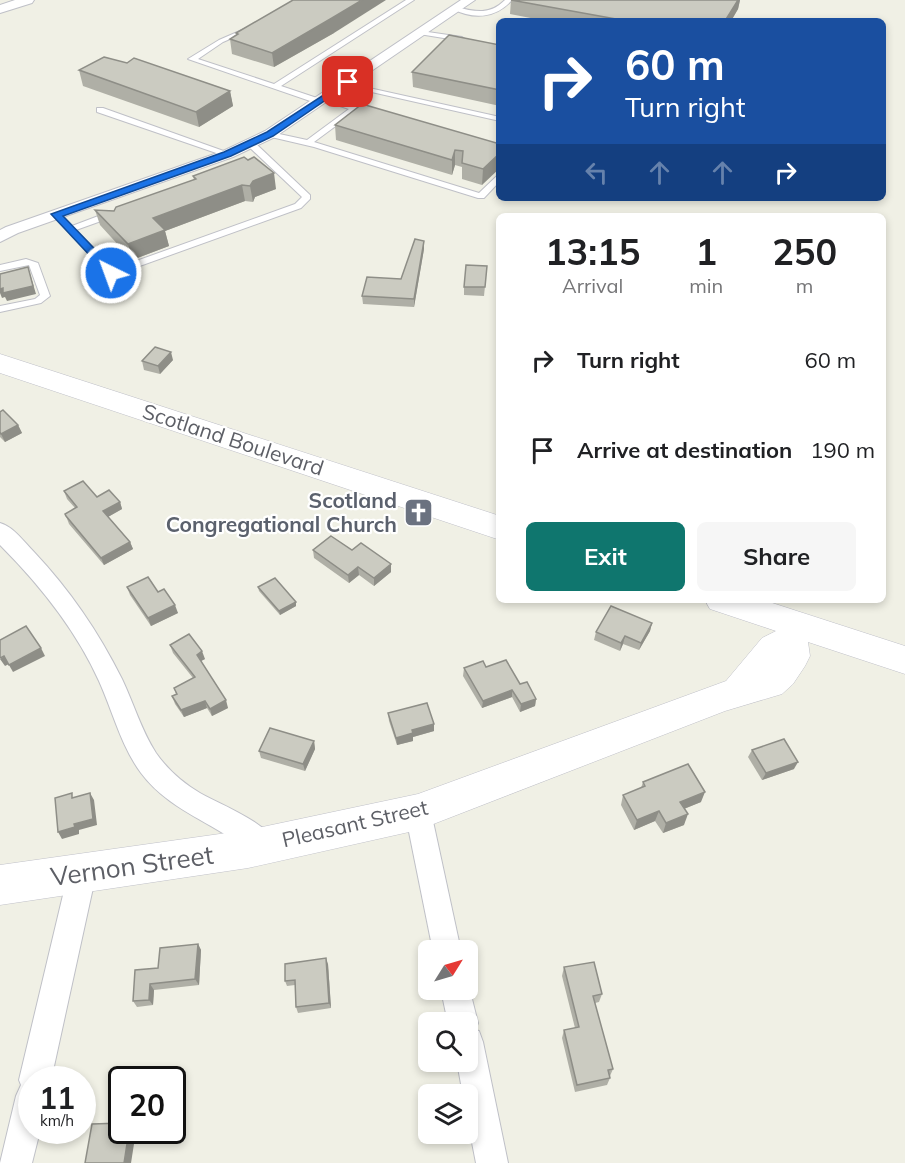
<!DOCTYPE html>
<html lang="en">
<head>
<meta charset="utf-8">
<style>
  :root { --surface:#fff; --page:#f6f6f6; --text:#202124; --muted:#757577; --accent:#0f766e }
  body { margin:0; font-family:Mulish,sans-serif; background:var(--page); color:var(--text); height:100vh; display:flex; flex-direction:column; font-size:22px; white-space:nowrap }
  * { box-sizing:border-box; margin:0 }
  p { font-size:20px; color:var(--muted) }
  .icon { flex:none; width:33px; height:33px; fill:none; stroke:currentColor; stroke-width:2; stroke-linecap:round; stroke-linejoin:round }
  .map { position:relative; flex:1; overflow:hidden }
  .sheet { position:absolute; left:496px; top:213px; width:390px; height:390px; display:flex; flex-direction:column; background:var(--surface); border-radius:9px; box-shadow:0 3px 9px #0003 }
  .sheet>* { flex:none }
  .guide { position:absolute; left:496px; top:18px; width:390px; height:183px; border-radius:9px; box-shadow:0 3px 9px #0003; background:#1a4fa0; color:#fff; overflow:hidden }
  .needle { width:39px; rotate:53deg }
  .controls { position:absolute; left:418px; top:940px; display:grid; gap:12px }
  .controls a { display:grid; place-items:center; width:60px; height:60px; border-radius:9px; background:var(--surface); box-shadow:0 3px 9px #0003; font-size:30px }
  .speed { position:absolute; left:18px; top:1066px; display:flex; gap:12px; font-size:30px; font-weight:700; text-align:center }
  .speed>* { display:grid; place-content:center; width:78px; height:78px; border-radius:50%; background:var(--surface); box-shadow:0 3px 9px #0003; line-height:1 }
  .speed small { font-size:15px; font-weight:400 }
  .speed .limit { border:3px solid #111; border-radius:9px; background:#fff; color:#111 }
  .pin { position:absolute; display:grid; place-items:center; width:51px; height:51px; color:#fff; margin:-26px; border-radius:12px; box-shadow:0 3px 9px #0006 }
  .me { position:absolute; width:66px; margin:-33px; rotate:318deg; stroke-linejoin:round; filter:drop-shadow(0 0 4px #0008) }
  .turn { display:flex; align-items:center; gap:21px; height:126px; padding:0 30px; font-size:27px }
  .turn .icon { width:78px; height:78px; stroke-width:2.5 }
  .turn b { display:block; font-size:42px; line-height:51px }
  .lanes { display:flex; align-items:center; height:57px; padding:0 30px; background:#0003; justify-content:center; gap:30px; direction:ltr }
  .lanes .off { opacity:.35 }
  .eta { display:flex; justify-content:space-evenly; align-items:center; height:102px; text-align:center }
  .eta b { font-size:36px; font-weight:700; line-height:42px }
  .action { display:flex; gap:12px; margin-top:auto; padding:12px 30px }
  .action a { flex:1; height:69px; border-radius:9px; background:var(--accent); color:#fff; font-size:24px; font-weight:700; line-height:69px; text-align:center }
  .action a+a { background:var(--page); color:var(--text) }
  ul { padding:0; list-style:none }
  li { display:flex; align-items:center; gap:18px; height:90px; padding:0 30px }
  li div { flex:1 }
  li b { display:block; font-size:22px }
  li em { font-style:normal }
  .map>svg:first-child { display:block }
</style>
</head>
<body>
<div class="map">
<svg width="905" height="1163" viewBox="0 0 905 1163">
  <rect width="100%" height="100%" fill="#f0f0e5"/>
  <g fill="none" stroke-linecap="round" stroke-linejoin="round">
    <defs>
      <g id="lane">
        <polygon points="406,0 414,0 281,86 320,99 320,96 326,96 376,113 372,115 356,111 314,142 479,193 500,173 500,181 484,198 478,198 314,147 267,136 267,132 270,132 307,140 349,109 322,100 322,103 316,103 188,59 219,40 249,27 253,27 253,29 223,42 198,59 274,84"/>
        <path d="M505 0H512C496 18 474 20 453 9L456 7C476 12 490 15 505 0Z"/>
        <polygon points="421,31 462,37 465,39 462,41 419,34 418,33"/>
        <polygon points="342,82 500,117 500,121 345,86 342,86"/>
        <polygon points="97,108 103,108 232,154 225,156 97,112"/>
        <polygon points="247,141 253,141 310,195 310,199 301,208 112,276 109,275 52,214 59,212 72,226 109,212 115,212 115,216 76,230 114,269 295,204 302,197 247,145"/>
        <polygon points="26,259 38,263 50,296 41,303 0,312 0,306 35,299 40,295 29,265 0,271 0,265"/>
      </g>
      <g id="street">
        <polygon points="15,0 34,0 32,3 0,13 0,5"/>
        <polygon points="461,0 475,0 275,137 233,157 18,233 0,242 0,230 6,227 223,151 265,131"/>
        <path d="M0 523C14 527 24 542 34 552 70 590 99 633 122 679 134 704 141 730 156 753 168 770 183 783 200 793 223 806 267 822 278 846L274 855 264 859C251 854 241 844 229 837 198 817 164 804 141 773 121 746 113 712 99 681 76 630 39 584 0 545Z"/>
        <polygon points="418,800 427,803 431,812 461,951 433,951 405,812 409,803"/>
        <polygon points="82,861 92,865 96,874 51,1080 32,1080 32,1131 40,1131 32,1163 0,1163 16,1096 21,1085 19,1080 68,874 72,865"/>
        <polygon points="468,983 478,1023 475,1030 479,1031 483,1042 508,1163 476,1163 468,1122 468,1095 463,1095 457,1062 468,1062 468,1023 448,1023 441,990 468,990"/>
      </g>
      <g id="secondary">
        <polygon points="0,354 500,516 500,540 0,373"/>
        <polygon points="705,600 763,600 905,646 905,674 808,642 810,656 805,666 793,684 782,694 725,711 418,830 248,868 0,905 0,865 248,830 418,794 726,681 762,638 776,631 710,609"/>
      </g>
    </defs>
    <use href="#lane" stroke="#bfc0c7" stroke-width="2"/>
    <use href="#street" stroke="#bfc0c7" stroke-width="2"/>
    <use href="#secondary" stroke="#c0c1c9" stroke-width="1"/>
    <use href="#lane" fill="#fff" fill-rule="evenodd"/>
    <use href="#street" fill="#fff" fill-rule="evenodd"/>
    <use href="#secondary" fill="#fff" fill-rule="evenodd"/>
  </g>
  <g fill="#afafa6">
    <polygon points="511,0 740,0 738,9 731,21 546,21 510,14"/>
    <polygon points="236,33 334,33 274,67 232,54 230,39 236,36"/>
    <polygon points="500,45 500,106 413,87 412,72"/>
    <polygon points="79,70 230,91 233,106 199,127 83,86"/>
    <polygon points="335,125 500,144 482,185 462,179 462,167 455,165 452,175 336,140"/>
    <polygon points="193,176 276,189 255,197 253,202 245,201 165,231 169,246 132,260 100,225 95,210 114,211 194,180"/>
    <polygon points="424,249 414,307 363,304 362,296 401,279"/>
    <polygon points="487,266 484,296 464,295 464,287"/>
    <polygon points="173,360 160,374 144,370 142,361"/>
    <polygon points="0,412 18,425 22,433 5,442 0,437"/>
    <polygon points="64,491 97,497 120,502 122,509 108,517 130,542 133,549 104,565 69,524 66,516 75,508 67,499"/>
    <polygon points="313,550 352,550 391,572 374,586 359,575 349,583 314,558"/>
    <polygon points="127,587 158,592 178,613 151,626 130,595"/>
    <polygon points="258,587 296,606 280,615 259,591"/>
    <polygon points="652,623 650,631 639,650 623,644 620,651 594,640 596,632"/>
    <polygon points="170,645 205,659 201,661 228,708 212,716 207,708 184,717 175,704 172,696 176,694 174,688 193,678 173,653"/>
    <polygon points="486,667 520,684 536,699 535,706 520,712 512,697 482,708 463,676 464,668"/>
    <polygon points="388,713 434,731 413,737 413,741 397,745 389,721"/>
    <polygon points="314,741 315,749 305,771 261,758 259,751"/>
    <polygon points="752,750 794,769 762,780 748,757"/>
    <polygon points="643,782 701,802 684,809 684,825 663,833 655,821 634,830 621,805 623,795 641,788"/>
    <polygon points="198,944 201,950 199,985 154,990 153,1005 137,1007 133,1001 158,968"/>
    <polygon points="328,964 331,1008 298,1013 296,1007 295,985 287,986 285,981"/>
    <polygon points="564,967 602,994 599,1002 595,1003 613,1069 610,1076 609,1077 610,1078 607,1085 575,1092 562,1038 564,1030 575,1028 562,976"/>
  </g>
  <g fill="#8e8e87">
    <polygon points="362,0 386,0 334,33 274,67 272,53"/>
    <polygon points="738,0 740,0 738,9 731,21 725,21"/>
    <polygon points="230,91 233,106 199,127 196,112"/>
    <polygon points="455,150 455,165 452,175 452,160"/>
    <polygon points="500,153 500,168 482,185 483,169"/>
    <polygon points="274,173 276,189 255,197 253,202 250,186 253,181"/>
    <polygon points="242,185 245,201 165,231 169,246 132,260 128,244 153,218"/>
    <polygon points="424,241 424,249 414,307 414,299"/>
    <polygon points="28,267 36,294 7,301 5,297 2,298 0,293 0,289"/>
    <polygon points="171,352 173,360 160,374 158,366"/>
    <polygon points="18,425 22,433 5,442 1,434"/>
    <polygon points="120,502 122,509 106,518 103,511"/>
    <polygon points="130,542 133,549 104,565 101,558"/>
    <polygon points="391,564 391,572 374,586 374,578"/>
    <polygon points="358,567 359,575 349,583 348,575"/>
    <polygon points="296,602 296,606 280,615 279,611"/>
    <polygon points="175,605 178,613 151,626 148,618"/>
    <polygon points="652,623 650,631 639,650 641,643"/>
    <polygon points="625,636 623,644 620,651 621,643"/>
    <polygon points="41,648 45,656 13,672 9,665"/>
    <polygon points="202,651 205,659 199,662 197,655"/>
    <polygon points="4,656 9,664 5,666 0,659"/>
    <polygon points="512,690 512,697 482,708 483,701"/>
    <polygon points="536,699 535,706 520,712 521,704"/>
    <polygon points="226,700 228,708 212,716 210,709"/>
    <polygon points="205,701 207,708 184,717 181,710"/>
    <polygon points="434,724 434,731 413,737 413,741 397,745 396,738 412,730"/>
    <polygon points="314,741 315,749 305,771 303,764"/>
    <polygon points="798,762 794,769 762,780 766,773"/>
    <polygon points="705,792 701,802 676,812 680,802"/>
    <polygon points="90,793 94,800 97,825 79,830 79,834 62,839 58,832 74,824"/>
    <polygon points="659,811 655,821 634,830 637,820"/>
    <polygon points="688,814 684,825 663,833 666,823"/>
    <polygon points="198,944 201,950 199,985 195,979"/>
    <polygon points="326,958 328,964 331,1008 329,1003"/>
    <polygon points="150,984 154,990 153,1005 149,1000"/>
    <polygon points="129,1131 136,1131 131,1163 124,1163"/>
  </g>
  <g fill="#cbcbc1" stroke="#8e8e87" stroke-width="1.5">
    <polygon points="293,0 362,0 332,18 272,53 230,39 238,34 236,33"/>
    <polygon points="511,0 738,0 725,21 627,21"/>
    <polygon points="449,35 500,45 500,90 412,72"/>
    <polygon points="104,57 127,63 134,58 230,91 196,112 79,70"/>
    <polygon points="362,104 500,144 500,153 483,169 462,163 463,151 455,150 452,160 335,125"/>
    <polygon points="244,157 248,160 254,157 274,173 253,181 250,186 242,185 153,218 165,230 128,244 95,210 114,211 116,207 196,179 193,176"/>
    <polygon points="415,239 424,241 414,299 362,296 367,277 401,279"/>
    <polygon points="466,265 487,266 485,287 464,287"/>
    <polygon points="28,267 33,286 3,293 3,288 0,289 0,274"/>
    <polygon points="155,347 171,352 158,366 142,361"/>
    <polygon points="3,410 18,425 1,434 0,432 0,412"/>
    <polygon points="83,481 97,497 109,490 120,502 103,511 130,542 101,558 66,516 65,514 77,507 64,491"/>
    <polygon points="331,536 352,550 361,543 391,564 374,578 358,567 348,575 313,550"/>
    <polygon points="148,577 158,592 164,589 175,605 148,618 127,587"/>
    <polygon points="275,578 296,602 279,611 258,587"/>
    <polygon points="611,606 652,623 641,643 625,636 621,643 596,632"/>
    <polygon points="26,626 41,648 9,665 4,656 0,658 0,640"/>
    <polygon points="189,634 202,651 197,655 226,700 210,709 205,701 181,710 172,696 177,694 174,688 195,677 170,645"/>
    <polygon points="506,660 520,684 527,682 536,699 521,704 512,690 483,701 464,668 483,661 486,667"/>
    <polygon points="427,703 434,724 412,730 413,733 396,738 388,713"/>
    <polygon points="270,728 314,741 303,764 259,751"/>
    <polygon points="784,739 798,762 766,773 752,750"/>
    <polygon points="688,764 705,792 680,802 688,814 666,823 659,811 637,820 623,795 645,786 643,782"/>
    <polygon points="72,793 72,798 90,793 93,819 74,824 75,827 58,832 55,798"/>
    <polygon points="198,944 195,979 150,984 149,1000 133,1001 135,970 158,968 160,948"/>
    <polygon points="326,958 329,1003 296,1007 295,980 285,981 285,964"/>
    <polygon points="594,962 602,994 593,996 613,1069 608,1070 610,1078 577,1085 564,1030 579,1027 564,967"/>
    <polygon points="122,1123 122,1131 129,1131 124,1163 85,1163 92,1124"/>
  </g>
  <polygon fill="#1a73e8" stroke="#114b97" stroke-width="1.5" points="345,81 352,82 273,136 231,156 63,216 115,270 115,275 108,275 51,214 224,152 267,132"/>
  <defs>
    <symbol id="church-square" viewBox="-11 -11 22 22"><rect x="-9" y="-9" width="18" height="18" rx="4" fill="#6b7280" stroke="#fff"/><path d="M-1.2-6h2.4v3.5h3.3v2.4h-3.3V6h-2.4V-.1h-3.3v-2.4h3.3Z" fill="#fff"/></symbol>
  </defs>
  <g fill-rule="evenodd">
    <use href="#church-square" x="402" y="496" width="33" height="33"/>
  </g>
  <g text-anchor="middle" stroke-width="4.5" stroke-linejoin="round" paint-order="stroke">
    <g font-size="21" fill="#5d5f66" stroke="#fff">
      <text transform="translate(233 440) rotate(18)" y="7">Scotland Boulevard</text>
      <text transform="translate(355 824) rotate(-13)" y="7">Pleasant Street</text>
    </g>
    <g font-size="21" font-weight="bold" fill="#5b616d" stroke="#fff" text-anchor="end">
      <text x="397" y="508">Scotland<tspan x="397" dy="24">Congregational Church</tspan></text>
    </g>
    <g font-size="26" fill="#5d5f66" stroke="#fff">
      <text transform="translate(132 866) rotate(-8)" y="9">Vernon Street</text>
    </g>
  </g>
</svg>
<div class="controls">
<a><svg class="needle" viewBox="-14 -14 28 28"><path d="M0-13l5 13h-10z" fill="#e53935"/><path d="M0 13l5-13h-10z" fill="#757577"/></svg></a>
<a><svg class="icon" aria-label="search" viewBox="0 0 24 24"><circle cx="10" cy="10" r="6"/><path d="M15 15l6 6"/></svg></a>
<a><svg class="icon" aria-label="layers" viewBox="0 0 24 24"><path d="M12 4l9 5-9 5-9-5zM3 14l9 5 9-5"/></svg></a>
</div>
<div class="speed"><div>11<small>km/h</small></div><div class="limit">20</div></div>
<div class="pin" style="left:348px;top:82px;background:#d93025"><svg class="icon" aria-label="arrive" viewBox="0 0 24 24"><path d="M6 21V4h12l-3 4 3 4H6"/></svg></div>
<svg class="me" style="left:111px;top:273px" viewBox="-20 -20 40 40"><circle r="17" fill="#1a73e8" stroke="#fff" stroke-width="3"/><path d="M0-11L8 9 0 5-8 9z" fill="#fff"/></svg>
<div class="guide">
<div class="turn"><svg class="icon" aria-label="right" viewBox="0 0 24 24"><path d="M7 20v-9h11M14 6l5 5-5 5"/></svg><div><b>60 m</b>Turn right</div></div>
<div class="lanes"><svg class="icon off" aria-label="left" viewBox="0 0 24 24"><path d="M17 20v-9H6M10 6l-5 5 5 5"/></svg><svg class="icon off" aria-label="ahead" viewBox="0 0 24 24"><path d="M12 20V5M6 11l6-6 6 6"/></svg><svg class="icon off" aria-label="ahead" viewBox="0 0 24 24"><path d="M12 20V5M6 11l6-6 6 6"/></svg><svg class="icon" aria-label="right" viewBox="0 0 24 24"><path d="M7 20v-9h11M14 6l5 5-5 5"/></svg></div>
</div>
<section class="sheet">
<div class="eta">
<div><b>13:15</b><p>Arrival</p></div>
<div><b>1</b><p>min</p></div>
<div><b>250</b><p>m</p></div>
</div>
<ul>
<li><svg class="icon" aria-label="right" viewBox="0 0 24 24"><path d="M7 20v-9h11M14 6l5 5-5 5"/></svg><div><b>Turn right</b></div><em>60 m</em></li>
<li><svg class="icon" aria-label="arrive" viewBox="0 0 24 24"><path d="M6 21V4h12l-3 4 3 4H6"/></svg><div><b>Arrive at destination</b></div><em>190 m</em></li>
</ul>
<div class="action"><a>Exit</a><a>Share</a></div>
</section>
</div>
</body>
</html>
